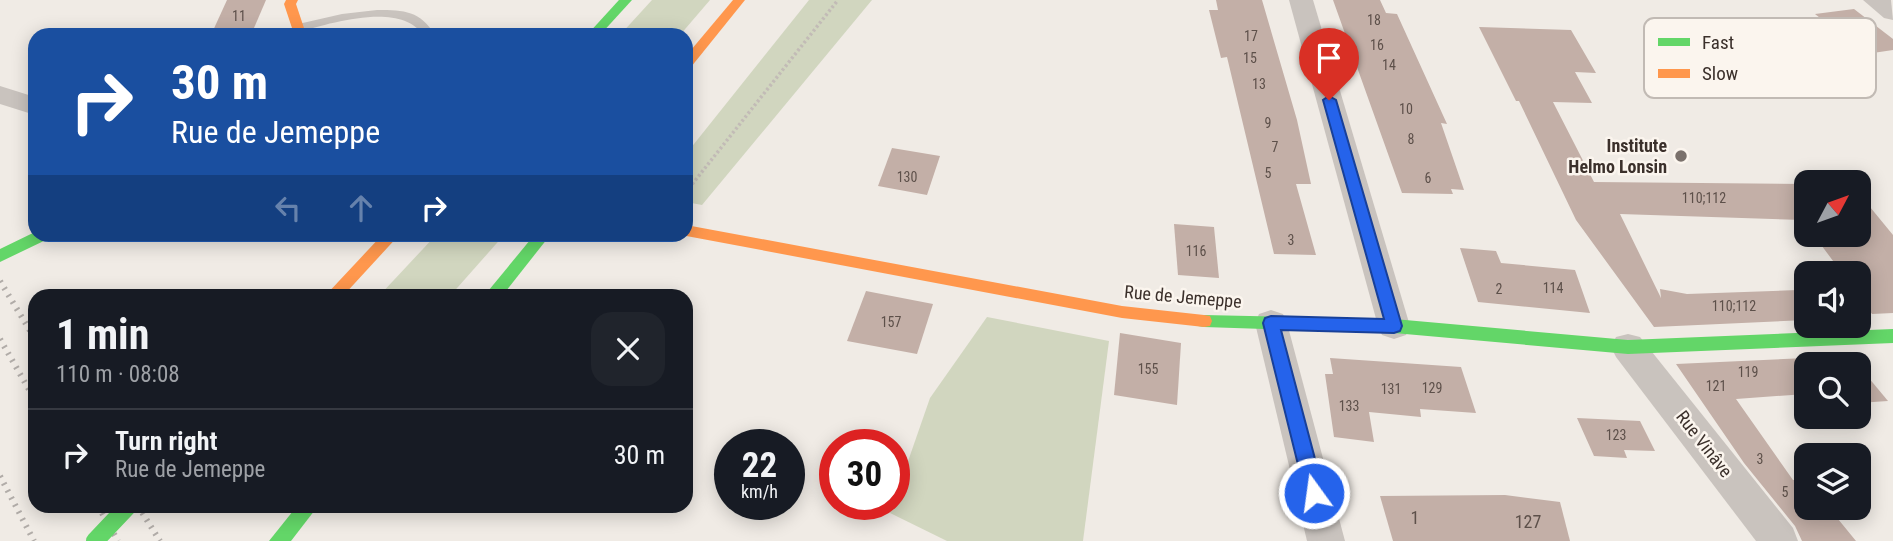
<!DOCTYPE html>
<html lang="en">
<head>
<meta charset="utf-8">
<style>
  :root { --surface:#171b24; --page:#20242c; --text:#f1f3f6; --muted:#9ea1a6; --line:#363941 }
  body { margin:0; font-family:"Roboto Condensed",sans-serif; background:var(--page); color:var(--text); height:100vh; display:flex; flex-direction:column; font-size:26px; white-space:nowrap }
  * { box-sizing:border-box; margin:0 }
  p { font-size:23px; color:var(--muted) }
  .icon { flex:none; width:38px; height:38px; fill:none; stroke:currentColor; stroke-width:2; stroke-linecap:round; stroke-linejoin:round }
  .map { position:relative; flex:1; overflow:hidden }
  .details { position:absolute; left:28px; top:289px; width:665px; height:224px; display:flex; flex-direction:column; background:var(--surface); border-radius:21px; box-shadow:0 4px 18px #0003 }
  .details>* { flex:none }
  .hud { position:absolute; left:28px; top:28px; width:665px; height:214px; border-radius:21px; box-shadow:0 4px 18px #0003; background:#1a4fa0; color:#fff; overflow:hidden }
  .needle { width:46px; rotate:49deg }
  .controls { position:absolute; left:1794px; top:170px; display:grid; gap:14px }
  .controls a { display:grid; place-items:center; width:77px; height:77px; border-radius:14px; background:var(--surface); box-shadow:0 4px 18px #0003; font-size:35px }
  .speed { position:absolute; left:714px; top:429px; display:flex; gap:14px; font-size:35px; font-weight:700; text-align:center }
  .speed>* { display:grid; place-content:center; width:91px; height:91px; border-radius:50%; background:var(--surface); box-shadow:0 4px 18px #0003; line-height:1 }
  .speed small { font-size:18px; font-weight:400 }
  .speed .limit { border:10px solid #d22; background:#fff; color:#111 }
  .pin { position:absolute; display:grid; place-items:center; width:60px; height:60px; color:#fff; margin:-72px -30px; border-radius:50% 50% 50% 0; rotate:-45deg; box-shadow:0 0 7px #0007 }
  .pin .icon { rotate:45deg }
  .me { position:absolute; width:77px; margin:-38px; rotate:346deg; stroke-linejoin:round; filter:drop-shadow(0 0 5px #0008) }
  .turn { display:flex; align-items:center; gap:24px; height:147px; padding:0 28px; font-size:32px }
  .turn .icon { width:91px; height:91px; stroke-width:2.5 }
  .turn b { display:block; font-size:49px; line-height:60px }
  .lanes { display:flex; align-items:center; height:66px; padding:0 28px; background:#0003; justify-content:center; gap:35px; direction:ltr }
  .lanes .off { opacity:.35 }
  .round { display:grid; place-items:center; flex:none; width:74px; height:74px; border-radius:21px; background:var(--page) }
  .summary { display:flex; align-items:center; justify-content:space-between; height:119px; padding:0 28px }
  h1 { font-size:42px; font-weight:700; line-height:52px }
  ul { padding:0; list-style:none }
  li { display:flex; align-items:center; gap:21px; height:91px; padding:0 28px; border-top:2px solid var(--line) }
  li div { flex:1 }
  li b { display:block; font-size:26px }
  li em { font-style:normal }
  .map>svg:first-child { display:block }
</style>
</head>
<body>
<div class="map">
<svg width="1893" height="541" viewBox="0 0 1893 541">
  <rect width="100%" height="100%" fill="#f0ebe5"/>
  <g fill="#d1d6bf">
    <polygon points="652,0 710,0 680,35 620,35"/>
    <polygon points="809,0 872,0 702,205 686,202 686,154"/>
    <polygon points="436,235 504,235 450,296 379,296"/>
    <polygon points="987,317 1109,341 1083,541 947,541 890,513 930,398"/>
  </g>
  <g fill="#c3afa7">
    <polygon points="227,0 266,0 251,35 211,35"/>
    <polygon points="1216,0 1262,0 1297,120 1311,184 1296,184 1316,255 1274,254 1227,57 1221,58 1209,10 1218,10"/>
    <polygon points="1333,0 1380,0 1386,13 1397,14 1447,124 1441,123 1464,190 1451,189 1453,194 1402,193"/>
    <polygon points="1854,9 1893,39 1893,50 1866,54 1815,14"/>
    <polygon points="1479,27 1571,30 1596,73 1575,72 1592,103 1553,102 1594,182 1806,184 1806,225 1803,220 1620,214 1661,298 1660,289 1687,294 1798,290 1806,300 1806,320 1654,327 1576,220 1519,101 1516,101"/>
    <polygon points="892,148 940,156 927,195 878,186"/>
    <polygon points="1858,207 1870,207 1893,235 1893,313 1872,314 1858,296 1858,273 1842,273 1813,234 1858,234"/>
    <polygon points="1174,224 1214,227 1219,278 1178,275"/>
    <polygon points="1460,248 1496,251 1501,263 1575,270 1590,313 1478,302"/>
    <polygon points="866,291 933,304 917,354 847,341"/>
    <polygon points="1120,333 1181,343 1177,405 1114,395"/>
    <polygon points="1852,356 1858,364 1806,364 1806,394 1736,399 1793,480 1806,479 1806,508 1829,508 1856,541 1802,541 1795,526 1744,463 1676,364"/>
    <polygon points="1330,358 1461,367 1476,413 1420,409 1421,417 1369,412 1374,442 1334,437 1325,374 1333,374"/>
    <polygon points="1858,365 1888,401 1858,403"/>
    <polygon points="1577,418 1640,421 1655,451 1624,450 1627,458 1594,456"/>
    <polygon points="1505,495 1560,502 1570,541 1393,541 1380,496"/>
  </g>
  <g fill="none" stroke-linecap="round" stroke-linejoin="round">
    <polyline stroke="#c2bbb6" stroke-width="3.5" stroke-dasharray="2.5 2.5" stroke-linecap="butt" points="686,192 838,0"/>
    <path fill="#c9c3be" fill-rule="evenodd" d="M377 10C405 10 420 11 435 35H423C401 1 331 23 298 32L292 28 294 25 342 14Z"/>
    <g fill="#c9c3be" fill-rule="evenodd">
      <polygon points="1289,0 1313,0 1410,326 1406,335 1394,339 1382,335 1378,326"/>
      <polygon points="1863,0 1891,0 1893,20 1884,18"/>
      <polygon points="0,86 35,97 35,115 0,104"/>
      <polygon points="1271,310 1283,314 1287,323 1345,541 1307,541 1255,323 1259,314"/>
      <polygon points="1628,334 1640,337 1793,528 1798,541 1756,541 1616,357 1611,347 1616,337"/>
    </g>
    <g fill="#63d668" fill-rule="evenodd">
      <polygon points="619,0 632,0 600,35 587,35"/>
      <polygon points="35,232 35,234 52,234 50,238 0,262 0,249"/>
      <polygon points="190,234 205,234 198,240"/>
      <polygon points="535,234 551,234 502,296 484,296"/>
      <polygon points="1204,315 1394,319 1628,340 1893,329 1893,343 1628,354 1394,333 1204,327 1198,326 1196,321 1198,316"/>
      <polygon points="297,506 318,506 291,541 269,541"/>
    </g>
    <g fill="#ff974d" fill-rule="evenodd">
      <polygon points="286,0 298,0 296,4 304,28 302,35 290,35 292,28 284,4"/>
      <polygon points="733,0 745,0 691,67 686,68 686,56"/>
      <polygon points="686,225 1122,306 1204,315 1210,316 1212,321 1210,326 1204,327 1122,318 681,235 686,234"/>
      <polygon points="383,234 400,234 343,296 325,296"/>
    </g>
    <g stroke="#b1aca8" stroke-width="6" stroke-dasharray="2 6" stroke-linecap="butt">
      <polyline points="0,281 35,339"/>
      <polyline points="0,339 35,400"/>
      <polyline points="0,476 34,541"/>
      <polyline points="98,506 118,541"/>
      <polyline points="138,506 160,541"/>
    </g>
    <polyline stroke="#63d668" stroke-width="18" points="95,541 128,506"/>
  </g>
  <polygon fill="#2563eb" stroke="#184099" stroke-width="2" points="1329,96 1336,100 1402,326 1400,331 1394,333 1281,330 1324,493 1321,499 1314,501 1308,499 1305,493 1263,323 1265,318 1271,316 1384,319 1323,100"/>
  <circle fill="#7a716c" stroke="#fbf5ee" stroke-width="2.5" cx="1681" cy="156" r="7"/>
  <g text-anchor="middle" stroke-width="5" stroke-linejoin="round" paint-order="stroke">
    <g font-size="14" fill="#5d504a">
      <text x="239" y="21">11</text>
      <text x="1374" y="25">18</text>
      <text x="1251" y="41">17</text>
      <text x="1377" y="50">16</text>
      <text x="1250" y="63">15</text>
      <text x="1389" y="70">14</text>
      <text x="1259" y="89">13</text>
      <text x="1406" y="114">10</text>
      <text x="1268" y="128">9</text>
      <text x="1411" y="144">8</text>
      <text x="1275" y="152">7</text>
      <text x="1268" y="178">5</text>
      <text x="907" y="182">130</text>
      <text x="1428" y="183">6</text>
      <text x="1704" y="203">110;112</text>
      <text x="1291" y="245">3</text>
      <text x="1196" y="256">116</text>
      <text x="1553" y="293">114</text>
      <text x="1499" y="294">2</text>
      <text x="1734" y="311">110;112</text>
      <text x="891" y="327">157</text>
      <text x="1148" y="374">155</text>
      <text x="1748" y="377">119</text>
      <text x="1716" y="391">121</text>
      <text x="1432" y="393">129</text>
      <text x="1391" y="394">131</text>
      <text x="1349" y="411">133</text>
      <text x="1616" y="440">123</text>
      <text x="1760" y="464">3</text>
      <text x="1785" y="497">5</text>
    </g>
    <g font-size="18" font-weight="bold" fill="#3b302b" stroke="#fbf5ee" text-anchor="end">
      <text x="1667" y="152">Institute<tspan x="1667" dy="21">Helmo Lonsin</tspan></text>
    </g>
    <g font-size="18" fill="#3b302b" stroke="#fbf5ee">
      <text transform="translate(1183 297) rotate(5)" y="6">Rue de Jemeppe</text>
      <text transform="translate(1704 444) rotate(52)" y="6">Rue Vinâve</text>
    </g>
    <g font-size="18" fill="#5d504a">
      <text x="1415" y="524">1</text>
      <text x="1528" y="528">127</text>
    </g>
  </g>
  <rect x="1644" y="18" width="232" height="80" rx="10" fill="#fbf5ee" stroke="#c1bab4" stroke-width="2"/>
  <rect x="1658" y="38" width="32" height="8" fill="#63d668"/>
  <rect x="1658" y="69" width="32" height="9" fill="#ff974d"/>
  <g font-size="19" fill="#3b302b">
    <text x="1702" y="49">Fast</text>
    <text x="1702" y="80">Slow</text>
  </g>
</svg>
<div class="controls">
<a><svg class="needle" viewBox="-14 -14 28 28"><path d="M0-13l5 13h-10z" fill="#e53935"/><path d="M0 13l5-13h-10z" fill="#9ea1a6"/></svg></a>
<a><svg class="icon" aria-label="sound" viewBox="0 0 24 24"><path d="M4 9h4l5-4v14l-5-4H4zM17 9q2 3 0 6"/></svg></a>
<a><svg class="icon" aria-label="search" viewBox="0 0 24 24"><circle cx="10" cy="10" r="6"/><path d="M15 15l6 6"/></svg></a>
<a><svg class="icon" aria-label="layers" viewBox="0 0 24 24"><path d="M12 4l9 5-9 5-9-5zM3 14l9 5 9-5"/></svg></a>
</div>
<div class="speed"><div>22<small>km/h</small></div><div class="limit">30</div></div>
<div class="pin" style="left:1329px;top:100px;background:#d93025"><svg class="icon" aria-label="arrive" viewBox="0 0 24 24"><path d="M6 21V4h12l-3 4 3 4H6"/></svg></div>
<svg class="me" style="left:1314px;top:493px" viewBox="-20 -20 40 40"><circle r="17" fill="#2563eb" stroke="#fff" stroke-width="3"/><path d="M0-11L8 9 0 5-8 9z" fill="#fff"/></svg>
<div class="hud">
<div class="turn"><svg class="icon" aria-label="right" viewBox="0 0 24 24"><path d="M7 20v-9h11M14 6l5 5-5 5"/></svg><div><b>30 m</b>Rue de Jemeppe</div></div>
<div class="lanes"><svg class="icon off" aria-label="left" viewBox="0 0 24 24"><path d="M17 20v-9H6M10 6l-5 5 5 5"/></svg><svg class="icon off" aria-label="ahead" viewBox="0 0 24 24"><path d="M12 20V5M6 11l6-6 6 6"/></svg><svg class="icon" aria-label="right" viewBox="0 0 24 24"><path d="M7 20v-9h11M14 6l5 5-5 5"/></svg></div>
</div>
<section class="details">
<div class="summary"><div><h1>1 min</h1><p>110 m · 08:08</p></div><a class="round"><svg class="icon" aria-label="close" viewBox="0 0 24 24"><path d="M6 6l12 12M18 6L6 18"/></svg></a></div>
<ul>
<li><svg class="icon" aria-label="right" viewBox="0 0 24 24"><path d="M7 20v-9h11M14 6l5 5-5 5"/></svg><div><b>Turn right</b><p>Rue de Jemeppe</p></div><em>30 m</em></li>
</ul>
</section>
</div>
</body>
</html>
